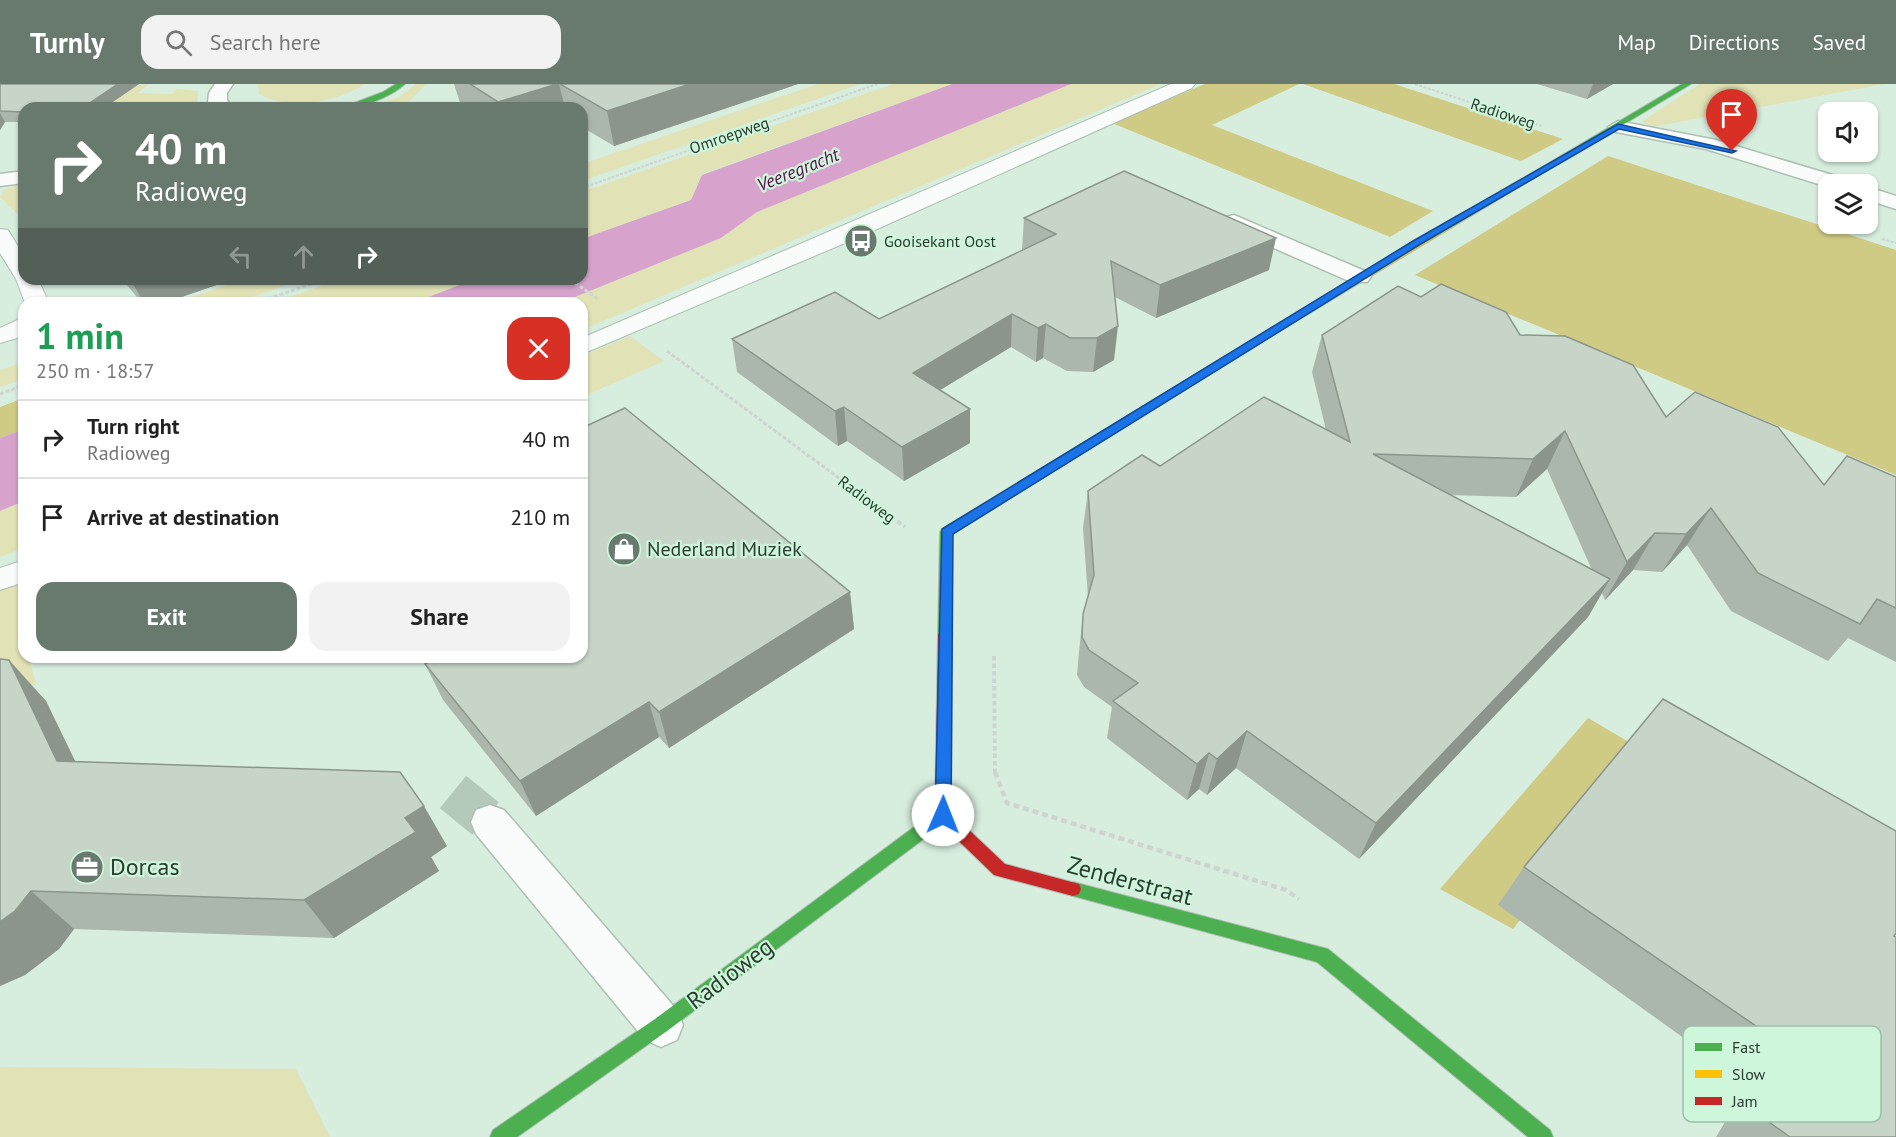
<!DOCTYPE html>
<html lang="en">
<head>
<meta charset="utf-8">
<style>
  :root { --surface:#fff; --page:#f2f2f2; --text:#222; --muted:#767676; --line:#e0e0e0; --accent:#68796e }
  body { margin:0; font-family:"PT Sans",sans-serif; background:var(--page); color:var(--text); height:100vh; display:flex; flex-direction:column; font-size:22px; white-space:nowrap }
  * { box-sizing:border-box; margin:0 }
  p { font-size:20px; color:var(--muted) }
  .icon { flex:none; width:33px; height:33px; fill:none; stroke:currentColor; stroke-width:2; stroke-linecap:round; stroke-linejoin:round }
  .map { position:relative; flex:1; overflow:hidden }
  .side { position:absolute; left:18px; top:213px; width:570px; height:366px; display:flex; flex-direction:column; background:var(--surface); border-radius:18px; box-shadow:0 2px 4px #0004 }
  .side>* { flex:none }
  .top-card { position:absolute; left:18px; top:18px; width:570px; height:183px; border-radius:18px; box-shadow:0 2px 4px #0004; background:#68796e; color:#fff; overflow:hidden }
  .controls { position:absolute; left:1818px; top:18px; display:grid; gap:12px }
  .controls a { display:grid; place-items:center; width:60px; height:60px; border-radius:12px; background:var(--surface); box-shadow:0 2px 4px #0004; font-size:30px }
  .pin { position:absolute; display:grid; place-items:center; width:51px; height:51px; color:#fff; margin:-62px -26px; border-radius:50% 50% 50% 0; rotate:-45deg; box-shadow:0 0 6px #0007 }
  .pin .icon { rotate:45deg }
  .me { position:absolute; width:66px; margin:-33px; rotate:1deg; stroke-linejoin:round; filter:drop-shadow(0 0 4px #0008) }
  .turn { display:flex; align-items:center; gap:21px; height:126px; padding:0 18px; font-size:27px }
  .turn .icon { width:78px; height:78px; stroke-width:2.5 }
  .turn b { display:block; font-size:42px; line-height:51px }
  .lanes { display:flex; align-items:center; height:57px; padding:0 18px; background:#0003; justify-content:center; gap:30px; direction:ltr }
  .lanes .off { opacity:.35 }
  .round { display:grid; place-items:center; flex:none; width:63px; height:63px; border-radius:18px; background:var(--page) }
  .headline { display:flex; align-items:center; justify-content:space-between; height:102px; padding:0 18px }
  h1 { font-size:36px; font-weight:700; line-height:45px; color:#1e9e55 }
  .button { display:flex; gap:12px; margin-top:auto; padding:12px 18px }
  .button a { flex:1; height:69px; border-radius:18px; background:var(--accent); color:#fff; font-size:24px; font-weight:700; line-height:69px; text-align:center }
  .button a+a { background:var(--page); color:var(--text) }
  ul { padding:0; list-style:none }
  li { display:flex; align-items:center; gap:18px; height:78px; padding:0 18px; border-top:2px solid var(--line) }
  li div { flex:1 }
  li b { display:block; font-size:22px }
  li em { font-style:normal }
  header { display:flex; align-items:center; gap:36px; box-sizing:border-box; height:84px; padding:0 30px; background:var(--accent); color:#fff }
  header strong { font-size:28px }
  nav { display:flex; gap:33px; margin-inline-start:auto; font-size:21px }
  .search { width:420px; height:54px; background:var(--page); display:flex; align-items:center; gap:15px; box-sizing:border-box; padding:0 21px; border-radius:18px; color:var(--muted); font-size:22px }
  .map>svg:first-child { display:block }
</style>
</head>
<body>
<header>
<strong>Turnly</strong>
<div class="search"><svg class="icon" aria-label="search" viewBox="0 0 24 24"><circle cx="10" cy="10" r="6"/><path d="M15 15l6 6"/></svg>Search here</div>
<nav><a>Map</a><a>Directions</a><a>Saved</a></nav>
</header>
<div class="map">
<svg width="1896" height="1053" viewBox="0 0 1896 1053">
  <rect width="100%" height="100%" fill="#d7edde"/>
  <g fill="#e1e2b6">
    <polygon points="149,0 138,9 172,10 177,5 198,7 197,23 200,24 104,24 138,1"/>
    <path d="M258 0H365C337 18 289 27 259 10Z"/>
    <polygon points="416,0 426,0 403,24 367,24 399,13"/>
    <polygon points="818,0 860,0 582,97 582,80"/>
    <polygon points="893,0 952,0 702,90 691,116 582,155 582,108"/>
    <polygon points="1071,0 1161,0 582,246 582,219 560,219 721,154 757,128"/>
    <polygon points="1700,0 1884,0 1652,43 1642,37"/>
    <polygon points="24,99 24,136 0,113 4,106"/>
    <polygon points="245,195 303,195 236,219 174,219"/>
    <polygon points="341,195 475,195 413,219 273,219"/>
    <polygon points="630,252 664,277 582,313 582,272"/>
    <polygon points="24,278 24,295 0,303 0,286"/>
    <polygon points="24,417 24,464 0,473 0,427"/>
    <polygon points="24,497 24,573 29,573 36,601 0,600 0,505"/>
    <polygon points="0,983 296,985 330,1053 0,1053"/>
  </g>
  <g fill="#cfca84">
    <polygon points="1205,0 1299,0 1212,41 1433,127 1390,153 1112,39"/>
    <polygon points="1303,0 1394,0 1563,55 1521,77"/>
    <polygon points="1608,72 1896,166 1896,391 1415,191"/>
    <polygon points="24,314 24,345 0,354 0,323"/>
    <polygon points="1588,634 1651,671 1513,845 1440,805"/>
  </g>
  <g fill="#d7a3cc">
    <polygon points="952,0 1071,0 757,128 721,154 560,219 413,219 475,195 582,195 582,155 691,116 702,91"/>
    <polygon points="24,345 24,417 0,427 0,354"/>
  </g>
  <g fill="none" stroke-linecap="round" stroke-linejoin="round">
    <polyline stroke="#b5c9bb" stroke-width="42" stroke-dasharray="42 21" stroke-linecap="butt" points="453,708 490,738"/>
    <defs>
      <g id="lane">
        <polygon points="1171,0 1195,0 1192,4 857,154 582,270 582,254"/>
        <polygon points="0,145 8,146 24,172 24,195 38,195 49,219 25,219 16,195 0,169"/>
        <polygon points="24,233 24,252 0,259 0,244"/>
        <polygon points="24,476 24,498 0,506 0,484"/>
      </g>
      <g id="street">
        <polygon points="215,0 233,0 227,9 227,16 233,24 210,22 208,18 209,9"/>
        <polygon points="1618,37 1716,56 1849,96 1853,100 1828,100 1828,103 1706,65 1611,47 1608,43"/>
        <polygon points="24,87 24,99 0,102 0,90"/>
        <polygon points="1868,103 1896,112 1896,125 1868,116"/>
        <polygon points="1234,131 1367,188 1371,193 1367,198 1351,198 1226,143 1223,138 1226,133"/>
        <polygon points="490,721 504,726 677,926 683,941 677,956 661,963 645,956 476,750 471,738 476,726"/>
      </g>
      <g id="fast">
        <path d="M396 0H405C389 14 362 24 341 24L383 8Z"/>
        <polygon points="1682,0 1691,0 1524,100 1517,98"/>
        <polygon points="1262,250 1267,253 1266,255 952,450 952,551 950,555 940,555 938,551 940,448 942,445"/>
        <polygon points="943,724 949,726 951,731 949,736 667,947 517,1053 490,1053 493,1046 655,935 937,726"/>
        <polygon points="1073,798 1328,865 1550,1046 1553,1053 1528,1053 1317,878 1073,812 1067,810 1065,805 1067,800"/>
      </g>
      <polygon id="slow" points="1521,95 1524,96 1524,100 1266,255 1262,256 1257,253"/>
      <polygon id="jam" points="945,546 950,547 952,551 951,729 1005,780 1079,800 1081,805 1079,810 1073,812 994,791 937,736 935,731 938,551 940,547"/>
    </defs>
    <use href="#lane" stroke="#adbeb2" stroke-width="2"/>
    <use href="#street" stroke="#adbeb2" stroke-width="3"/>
    <use href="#fast" stroke="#adbeb2" stroke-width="2"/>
    <use href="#slow" stroke="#adbeb2" stroke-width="2"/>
    <use href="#jam" stroke="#adbeb2" stroke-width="2"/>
    <g stroke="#ced4d0" stroke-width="2" stroke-dasharray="3 1.5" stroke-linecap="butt">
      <polyline points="1415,0 1542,42"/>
      <polyline points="582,104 877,0"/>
      <polyline points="1817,133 1828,137"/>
      <polyline points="1837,140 1861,148"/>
      <polyline points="1882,155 1896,159"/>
    </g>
    <g stroke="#ced4d0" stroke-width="3" stroke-dasharray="4 2" stroke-linecap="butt">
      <polyline points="570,195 599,216"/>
      <polyline points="257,219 325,195"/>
      <polyline points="667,267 851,403"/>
      <polyline points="0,310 24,301"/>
    </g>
    <g stroke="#ced4d0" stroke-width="4" stroke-dasharray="4.5 3" stroke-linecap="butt">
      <polyline points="849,402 905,443"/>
      <polyline points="994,572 995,690"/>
    </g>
    <polyline stroke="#ced4d0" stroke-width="4.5" stroke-dasharray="6 4" stroke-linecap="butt" points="995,688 1007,719 1286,806 1299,815"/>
    <use href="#lane" fill="#f9fcfa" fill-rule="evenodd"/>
    <use href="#street" fill="#f9fcfa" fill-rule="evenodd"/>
    <use href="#fast" fill="#4caf50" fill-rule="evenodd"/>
    <use href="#slow" fill="#ffc107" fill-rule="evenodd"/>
    <use href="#jam" fill="#c62828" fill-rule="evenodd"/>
  </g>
  <g fill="#abb7ac" fill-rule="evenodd">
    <polygon points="0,0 139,0 104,24 24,24 24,38 5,38 0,46"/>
    <polygon points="454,0 798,0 614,62 582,43 582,24 464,24 461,22"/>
    <polygon points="1537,0 1613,0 1587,15"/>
    <polygon points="1024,134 1269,186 1156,234 1115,213 1114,276 1093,288 1067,287 1043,274 1036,278 1011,263 940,306 970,359 904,397 847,357 838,362 737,288 732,255 879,235 1022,166"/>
    <polygon points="122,195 234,195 164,219 142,219"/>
    <path d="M1421 213 1520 251 1666 333 1824 401 1896 393V578L1848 554 1828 577 1731 527 1687 461 1662 488 1633 486 1605 516 1602 509 1588 533 1359 775 1236 684 1207 711 1199 705 1187 716 1107 654 1112 623 1084 603 1077 591 1079 568 1083 530 1088 513 1083 444 1088 407 1160 382 1326 346 1312 288 1322 251ZM1547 385 1592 486 1450 411 1516 413Z"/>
    <polygon points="850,508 854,545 669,664 659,653 536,732 443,616 425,580"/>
    <polygon points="0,575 46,617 75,678 447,762 431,773 439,787 334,854 74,845 59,865 25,891 0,902"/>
    <polygon points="1524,783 1894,852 1896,1053 1716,1053 1748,1000 1498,821"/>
  </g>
  <g fill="#8b958c">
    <polygon points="118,0 139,0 104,24 82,24"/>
    <polygon points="557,0 559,0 565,24 500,24 498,18"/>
    <polygon points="690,0 798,0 614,62 607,27"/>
    <polygon points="1593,0 1613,0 1587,15"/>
    <polygon points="0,29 5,38 0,46"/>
    <polygon points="1276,154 1269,186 1156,234 1160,201"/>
    <polygon points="130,195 234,195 164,219 144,219"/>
    <polygon points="1012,230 1011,263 914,322 913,289"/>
    <polygon points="1046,240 1043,274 1036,278 1038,244"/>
    <polygon points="1118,242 1114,276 1093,288 1097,254"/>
    <polygon points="844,323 847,357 838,362 835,327"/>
    <polygon points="970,325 970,359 904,397 902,363"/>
    <polygon points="1565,347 1547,385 1516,413 1533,375"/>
    <polygon points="1711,424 1687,461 1662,488 1686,450"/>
    <polygon points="1655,449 1633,486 1605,516 1627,478"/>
    <polygon points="1610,495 1588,533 1359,775 1376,739"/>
    <polygon points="850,508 854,545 669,664 659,628"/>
    <polygon points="9,576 46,617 95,718 57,677"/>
    <polygon points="649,618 659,653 536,732 520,697"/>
    <polygon points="1247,647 1236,684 1207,711 1217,675"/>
    <polygon points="1209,669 1199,705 1187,716 1197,680"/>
    <polygon points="424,722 447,762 431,773 439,787 334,854 304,816 405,734"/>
    <polygon points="31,807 74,845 59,865 25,891 0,902 0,838"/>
  </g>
  <g fill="#c7d5c8" stroke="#8b958c" stroke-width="1.5">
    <polygon points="0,0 118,0 82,24 24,24 24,28 0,27"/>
    <polygon points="470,0 557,0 498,18"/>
    <polygon points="560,0 690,0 607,27"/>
    <polygon points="1124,87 1276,154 1160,201 1111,177 1118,242 1097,254 1070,254 1046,240 1038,244 1012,230 913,289 970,325 902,363 844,323 835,327 732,255 835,208 879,235 1056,150 1024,134"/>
    <polygon points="1441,200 1506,228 1520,251 1565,252 1633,281 1666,333 1695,308 1778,343 1824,401 1847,372 1896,393 1896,524 1877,515 1860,540 1758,489 1711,424 1686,450 1655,449 1627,478 1565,347 1533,375 1373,370 1610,495 1376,739 1247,647 1217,675 1209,669 1197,680 1113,617 1138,599 1089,566 1082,553 1083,530 1094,491 1088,407 1142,371 1160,382 1264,313 1350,358 1322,251 1398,202 1421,213"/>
    <polygon points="625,324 850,508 659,628 649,618 520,697 425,580 437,573 582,573 582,344"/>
    <polygon points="0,575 9,576 57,677 400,688 424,722 405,734 416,748 304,816 31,807 15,827 0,838"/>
    <polygon points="1663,615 1896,747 1896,849 1894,852 1896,853 1896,1053 1790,1053 1755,1028 1791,966 1524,783"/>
  </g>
  <polygon fill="#1a73e8" stroke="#114b97" stroke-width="1.5" points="1618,40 1736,67 1732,69 1619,45 1419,161 953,450 951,731 949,736 938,736 935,731 942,445 1413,157"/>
  <defs>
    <symbol id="bus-disc" viewBox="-11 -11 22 22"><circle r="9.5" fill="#68796e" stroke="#cef6da"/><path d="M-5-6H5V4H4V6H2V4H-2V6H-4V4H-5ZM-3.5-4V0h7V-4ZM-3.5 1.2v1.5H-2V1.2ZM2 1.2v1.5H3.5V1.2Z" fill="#fff"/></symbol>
    <symbol id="shop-disc" viewBox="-11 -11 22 22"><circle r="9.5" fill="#68796e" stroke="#cef6da"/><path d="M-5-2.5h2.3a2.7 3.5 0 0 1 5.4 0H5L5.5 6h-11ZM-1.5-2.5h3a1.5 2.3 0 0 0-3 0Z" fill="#fff"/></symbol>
    <symbol id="office-disc" viewBox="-11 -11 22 22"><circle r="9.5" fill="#68796e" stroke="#cef6da"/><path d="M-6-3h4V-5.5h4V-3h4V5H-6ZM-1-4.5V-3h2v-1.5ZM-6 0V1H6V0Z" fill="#fff"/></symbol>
  </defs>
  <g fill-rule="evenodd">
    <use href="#bus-disc" x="842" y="138" width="38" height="38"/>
    <use href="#shop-disc" x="605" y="446" width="38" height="38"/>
    <use href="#office-disc" x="68" y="764" width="38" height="38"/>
  </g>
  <g text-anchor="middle" stroke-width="4.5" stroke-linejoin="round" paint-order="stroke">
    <g font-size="16" fill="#2c3b31" stroke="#cef6da">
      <text transform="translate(1503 29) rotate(18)" y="6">Radioweg</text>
      <text transform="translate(729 51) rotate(-19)" y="6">Omroepweg</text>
      <text transform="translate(867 415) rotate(37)" y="6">Radioweg</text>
    </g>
    <g font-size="16" fill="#2c3b31" stroke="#cef6da" text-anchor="start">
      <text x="884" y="163">Gooisekant Oost</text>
    </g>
    <g font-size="18" font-style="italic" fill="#590b4e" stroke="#cef6da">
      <text transform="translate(798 86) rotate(-22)" y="6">Veeregracht</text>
    </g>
    <g font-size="20" fill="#2c3b31" stroke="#cef6da" text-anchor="start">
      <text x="647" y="472">Nederland Muziek</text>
    </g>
    <g font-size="24" fill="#2c3b31" stroke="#cef6da" text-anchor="start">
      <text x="110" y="791">Dorcas</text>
    </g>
    <g font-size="24" fill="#2c3b31" stroke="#cef6da">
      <text transform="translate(1130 797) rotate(15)" y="8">Zenderstraat</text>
      <text transform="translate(730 890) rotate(-37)" y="8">Radioweg</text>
    </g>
  </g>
  <rect x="1683" y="942" width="198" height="96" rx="9" fill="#cef6da" stroke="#9dbea7" stroke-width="1.5"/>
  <rect x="1695" y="959" width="27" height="8" fill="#4caf50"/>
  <rect x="1695" y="986" width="27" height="8" fill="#ffc107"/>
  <rect x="1695" y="1013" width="27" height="8" fill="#c62828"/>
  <g font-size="16" fill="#2c3b31">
    <text x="1732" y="969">Fast</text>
    <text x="1732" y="996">Slow</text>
    <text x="1732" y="1023">Jam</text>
  </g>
</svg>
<div class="controls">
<a><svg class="icon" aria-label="sound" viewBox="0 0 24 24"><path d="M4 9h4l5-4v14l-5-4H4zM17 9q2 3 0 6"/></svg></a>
<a><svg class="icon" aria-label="layers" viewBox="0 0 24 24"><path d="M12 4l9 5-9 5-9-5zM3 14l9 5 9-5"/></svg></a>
</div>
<div class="pin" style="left:1732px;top:67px;background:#d93025"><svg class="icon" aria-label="arrive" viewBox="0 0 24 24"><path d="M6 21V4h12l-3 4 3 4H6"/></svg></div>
<svg class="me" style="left:943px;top:731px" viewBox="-20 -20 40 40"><circle r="19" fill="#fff"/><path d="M0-13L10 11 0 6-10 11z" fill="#1a73e8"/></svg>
<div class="top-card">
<div class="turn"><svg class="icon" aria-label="right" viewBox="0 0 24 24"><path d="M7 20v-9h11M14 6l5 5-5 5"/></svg><div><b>40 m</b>Radioweg</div></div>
<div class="lanes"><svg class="icon off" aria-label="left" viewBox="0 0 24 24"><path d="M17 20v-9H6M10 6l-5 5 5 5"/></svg><svg class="icon off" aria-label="ahead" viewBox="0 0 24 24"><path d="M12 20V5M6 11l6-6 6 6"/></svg><svg class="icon" aria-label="right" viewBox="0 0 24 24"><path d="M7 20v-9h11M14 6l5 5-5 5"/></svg></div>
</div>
<section class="side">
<div class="headline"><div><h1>1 min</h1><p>250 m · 18:57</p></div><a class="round" style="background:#d93025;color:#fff"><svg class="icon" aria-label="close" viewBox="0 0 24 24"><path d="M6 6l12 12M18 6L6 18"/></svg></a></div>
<ul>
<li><svg class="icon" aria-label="right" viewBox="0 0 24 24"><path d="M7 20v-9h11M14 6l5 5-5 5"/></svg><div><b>Turn right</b><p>Radioweg</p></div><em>40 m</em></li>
<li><svg class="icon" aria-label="arrive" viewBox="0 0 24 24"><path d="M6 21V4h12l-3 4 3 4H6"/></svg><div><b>Arrive at destination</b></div><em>210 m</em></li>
</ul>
<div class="button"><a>Exit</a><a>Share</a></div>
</section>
</div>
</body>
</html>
